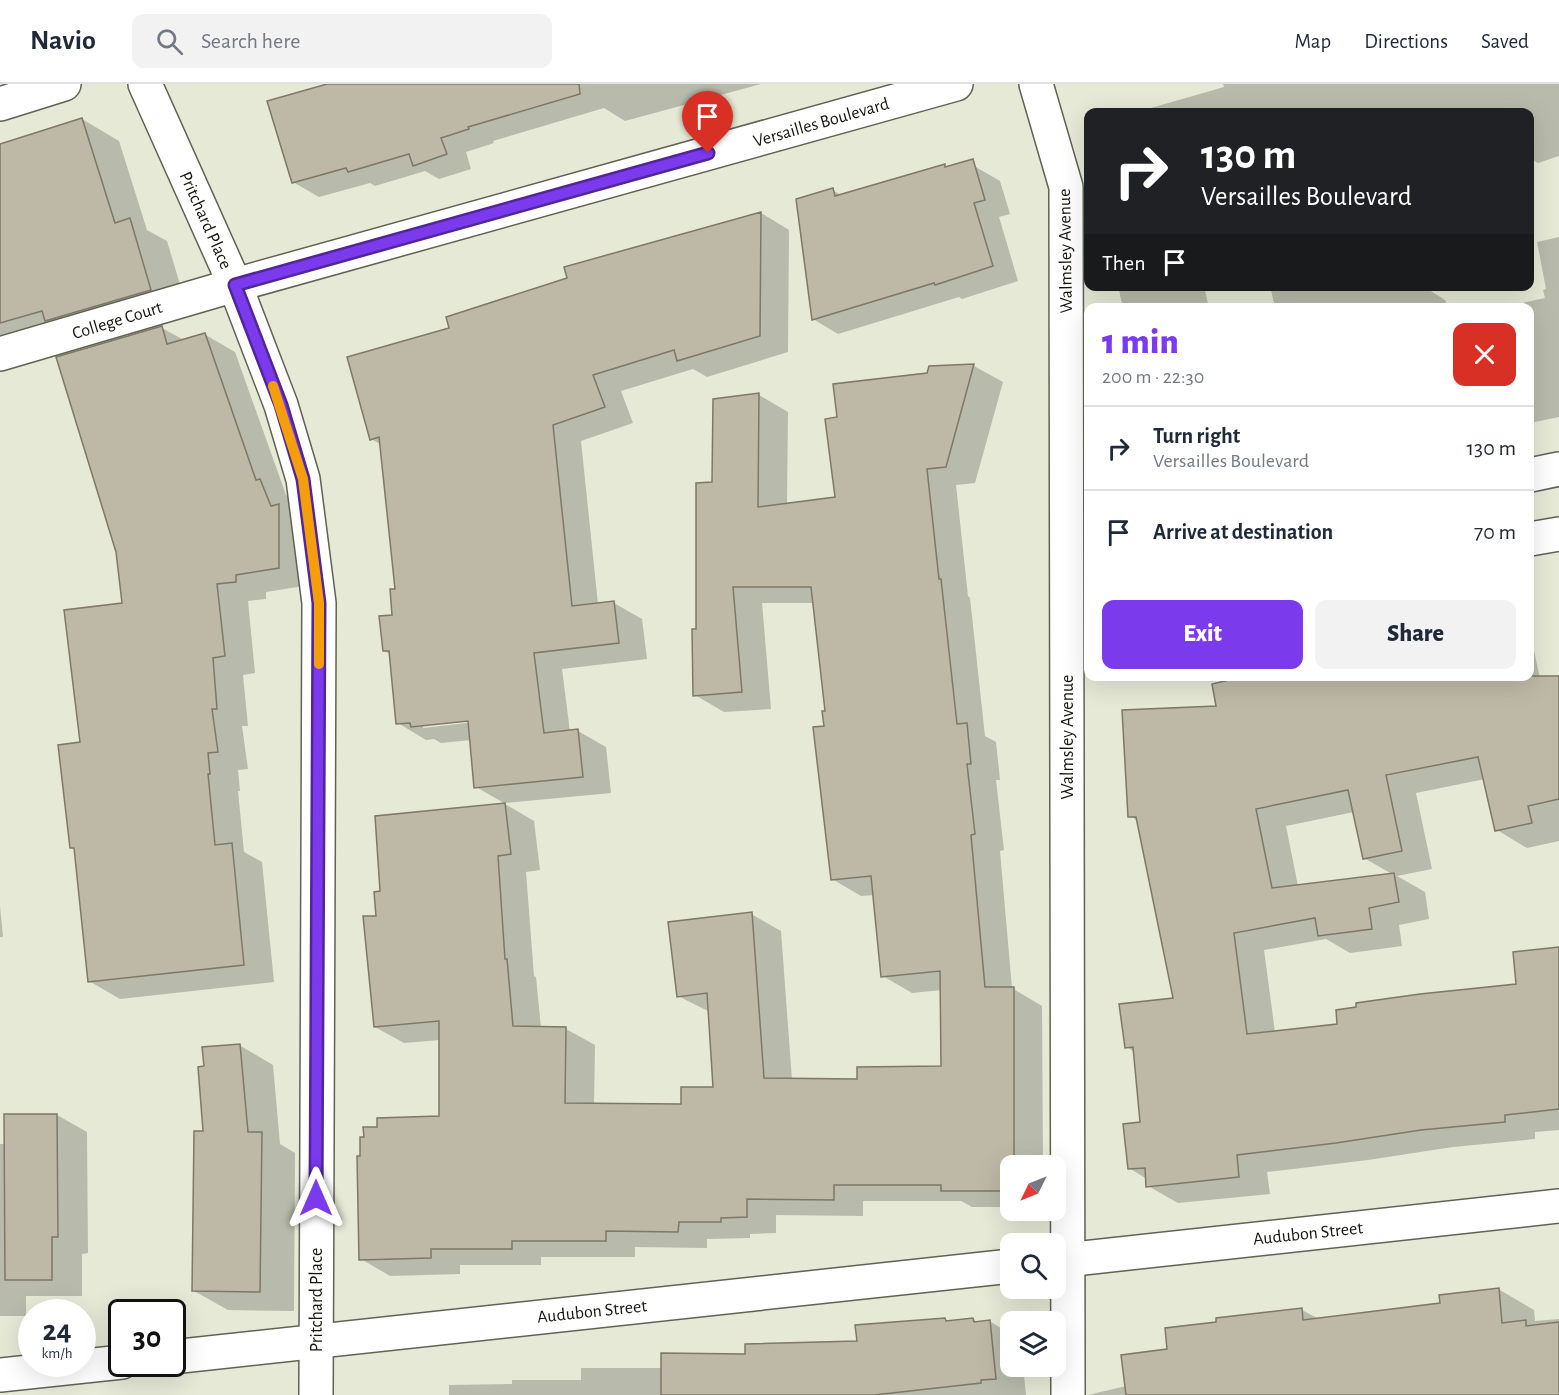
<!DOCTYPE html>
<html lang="en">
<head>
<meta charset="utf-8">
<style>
  :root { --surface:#fff; --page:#f2f2f3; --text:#1f2937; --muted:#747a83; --line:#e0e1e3; --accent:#7c3aed }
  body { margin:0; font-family:"Alegreya Sans",sans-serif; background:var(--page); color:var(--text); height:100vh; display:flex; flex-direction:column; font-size:22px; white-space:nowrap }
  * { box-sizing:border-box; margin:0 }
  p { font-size:20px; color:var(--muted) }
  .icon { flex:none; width:33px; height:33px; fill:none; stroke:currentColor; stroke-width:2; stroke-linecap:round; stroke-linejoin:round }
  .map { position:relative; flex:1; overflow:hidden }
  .panel { position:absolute; left:1084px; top:219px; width:450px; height:378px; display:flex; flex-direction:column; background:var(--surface); border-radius:12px; box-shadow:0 6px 24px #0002 }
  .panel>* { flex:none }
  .hud { position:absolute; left:1084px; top:24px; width:450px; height:183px; border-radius:12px; box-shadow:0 6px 24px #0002; background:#202124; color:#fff; overflow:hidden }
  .needle { width:39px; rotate:227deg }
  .buttons { position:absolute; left:1000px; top:1071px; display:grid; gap:12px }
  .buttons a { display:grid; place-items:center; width:66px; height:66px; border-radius:12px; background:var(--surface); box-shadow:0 6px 24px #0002; font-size:30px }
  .speed { position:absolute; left:18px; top:1215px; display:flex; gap:12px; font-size:30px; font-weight:700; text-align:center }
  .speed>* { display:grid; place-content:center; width:78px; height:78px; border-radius:50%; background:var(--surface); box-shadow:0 6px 24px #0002; line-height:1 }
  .speed small { font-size:15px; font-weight:400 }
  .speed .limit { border:3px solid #111; border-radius:9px; background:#fff; color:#111 }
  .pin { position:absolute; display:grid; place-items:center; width:51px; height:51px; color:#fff; margin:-62px -26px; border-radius:50% 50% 50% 0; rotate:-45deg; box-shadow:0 0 6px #0007 }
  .pin .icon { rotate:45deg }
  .me { position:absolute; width:66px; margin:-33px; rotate:0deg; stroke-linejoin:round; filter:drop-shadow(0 0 4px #0008) }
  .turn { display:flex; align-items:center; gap:21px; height:126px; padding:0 18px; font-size:27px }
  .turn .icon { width:78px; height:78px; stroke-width:2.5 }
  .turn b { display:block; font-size:42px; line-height:51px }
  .then { display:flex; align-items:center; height:57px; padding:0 18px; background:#0003; gap:12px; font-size:22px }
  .round { display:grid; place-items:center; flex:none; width:63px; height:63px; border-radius:12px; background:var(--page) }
  .overview { display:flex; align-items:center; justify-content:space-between; height:102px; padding:0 18px }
  h1 { font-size:36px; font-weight:800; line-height:45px; color:var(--accent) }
  .cta { display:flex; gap:12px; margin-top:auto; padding:12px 18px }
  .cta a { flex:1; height:69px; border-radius:12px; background:var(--accent); color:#fff; font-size:24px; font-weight:800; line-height:69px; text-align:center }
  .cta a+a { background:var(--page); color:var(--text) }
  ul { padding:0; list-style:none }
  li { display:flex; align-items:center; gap:18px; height:84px; padding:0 18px; border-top:2px solid var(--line) }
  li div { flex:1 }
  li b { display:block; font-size:22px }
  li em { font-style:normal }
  header { display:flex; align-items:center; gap:36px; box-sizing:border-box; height:84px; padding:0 30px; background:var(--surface); border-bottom:2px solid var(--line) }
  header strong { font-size:28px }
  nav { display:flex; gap:33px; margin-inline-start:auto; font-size:21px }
  .search { width:420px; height:54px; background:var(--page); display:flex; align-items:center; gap:15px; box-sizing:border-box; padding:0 21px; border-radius:12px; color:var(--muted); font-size:22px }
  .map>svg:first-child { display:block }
</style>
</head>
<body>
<header>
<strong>Navio</strong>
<div class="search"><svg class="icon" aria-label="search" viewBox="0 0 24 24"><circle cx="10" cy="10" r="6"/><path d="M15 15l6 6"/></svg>Search here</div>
<nav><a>Map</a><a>Directions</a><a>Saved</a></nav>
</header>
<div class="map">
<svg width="1559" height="1311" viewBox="0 0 1559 1311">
  <rect width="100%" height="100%" fill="#e6e9d6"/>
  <g fill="#0003" fill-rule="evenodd">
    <polygon points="332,0 761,0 625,37 604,24 493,57 494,59 466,68 471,85 439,95 425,87 375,102 370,99 319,113 293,98"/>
    <polygon points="1223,0 1559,0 1559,72 1538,79 1530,74 1530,28 1137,28 1224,3"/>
    <polygon points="82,35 119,57 147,146 167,157 188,227 0,271 0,61"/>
    <polygon points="945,82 955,88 974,82 1000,97 1010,130 999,133 1018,197 962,215 959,213 838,250 813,235 832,106 843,112"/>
    <path d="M761 129 789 146 788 268 707 293 693 285 621 307 633 339 581 357 598 520 614 519 642 535 647 575 562 585 570 648 578 647 606 663 611 709 504 719 476 703 471 656 441 659 434 655 426 656 398 639 390 570 384 567 394 532 397 506 382 361 371 355 451 245 569 195 566 185ZM475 635V638L423 644V641Z"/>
    <polygon points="1559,153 1559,333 1530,339 1530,224 1499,224 1545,214 1543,206 1546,205 1537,158"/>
    <polygon points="1118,202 1204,202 1209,224 1123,224"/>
    <polygon points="1270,202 1369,202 1370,206 1386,202 1423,202 1445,216 1447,221 1450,224 1252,224 1274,219"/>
    <polygon points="162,244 184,256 204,250 235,268 286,411 291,414 310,501 266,508 266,515 248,517 255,589 243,591 248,642 242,642 248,685 238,686 240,707 238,707 244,768 262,778 274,898 120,915 89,897 75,766 71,763 81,660 124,520"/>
    <polygon points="974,282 1003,298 975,399 956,401 968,512 970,514 985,652 996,658 1000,696 996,696 1004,766 1000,767 1012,904 1042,922 1043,1082 1011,1082 1011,1123 972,1123 961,1117 863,1117 863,1132 776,1131 776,1149 750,1150 750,1154 707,1155 707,1164 635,1163 635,1173 541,1173 541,1181 460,1181 460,1190 390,1192 361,1175 361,1073 365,1054 378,1044 441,1034 440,956 404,959 375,943 377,834 382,808 376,733 505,720 534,737 540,786 526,788 534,892 536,893 541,944 566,945 595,961 594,1021 682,1022 715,1004 710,928 678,912 751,830 781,847 792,996 858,997 942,984 942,906 912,909 883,892 875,811 861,812 832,795 825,644 826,628 814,519 762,519 771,625 724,628 695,611 698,546 714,400 714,316 759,311 788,328 787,421 837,415 838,334 928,290 930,283"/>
    <path d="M1530 564 1534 566 1540 595 1559 591V757L1527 764 1497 746 1485 695 1416 709 1432 785 1397 792 1425 808 1429 835 1399 841 1402 862 1350 869 1326 855 1264 866 1275 948 1339 941 1518 901 1559 864V1046L1535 1048V1055L1453 1063 1368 1076 1267 1088 1270 1110 1178 1119 1148 1102 1147 1095 1129 1084 1141 1040 1135 968 1126 963 1175 915 1138 737 1130 732 1218 623 1530 592ZM1354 728 1364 774 1392 790 1298 802 1286 742Z"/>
    <polygon points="0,822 3,853 0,853"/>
    <polygon points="239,961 273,981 280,1060 295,1069 294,1227 228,1226 194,1207 204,1049 206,984"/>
    <polygon points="57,1031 87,1048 88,1169 82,1170 82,1212 26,1212 26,1232 0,1232 0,1060 6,1060"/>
    <polygon points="1498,1205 1534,1226 1535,1237 1559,1235 1559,1311 1088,1311 1126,1302 1169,1266 1302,1226 1319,1235 1441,1220"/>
    <polygon points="945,1235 949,1238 973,1235 978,1239 989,1237 1011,1250 1011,1282 1023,1282 1026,1311 449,1311 449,1301 512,1300 512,1296 581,1296 581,1284 662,1284 747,1272 859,1259"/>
  </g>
  <g fill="#beb9a6" stroke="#7d7867" stroke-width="1.5">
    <polygon points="327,0 579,0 580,10 468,43 469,45 441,54 447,70 413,82 409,70 348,88 346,84 292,99 267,17"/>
    <polygon points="82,34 115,139 130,134 151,206 45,237 42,227 0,239 0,60"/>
    <polygon points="973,75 985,116 974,119 993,182 935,201 934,199 812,236 796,115 833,104 835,112 945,80 945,83"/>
    <polygon points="761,128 760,252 677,277 674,266 593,291 605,323 553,341 572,522 614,517 619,559 534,569 544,649 578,645 583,693 474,704 468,637 411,643 410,639 396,640 389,567 383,567 379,532 392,531 390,505 395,505 379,353 370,356 347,273 449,244 446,233 567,194 564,183"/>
    <polygon points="162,242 167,260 205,249 256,396 260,395 271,422 279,420 279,484 236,491 236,498 217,500 225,572 213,574 217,625 212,625 218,668 208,669 210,690 208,690 215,761 232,759 244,881 88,898 74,764 70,764 58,661 80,658 64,526 122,519 116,468 56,273"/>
    <polygon points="974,280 946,383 927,385 939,495 941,495 957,640 967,639 971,680 967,680 975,750 971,751 985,903 1014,903 1014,1082 1011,1082 1011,1107 941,1107 941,1101 834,1101 834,1116 747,1115 747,1133 721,1134 721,1138 679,1138 678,1148 606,1147 606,1157 512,1157 512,1165 431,1165 431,1174 359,1176 357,1072 360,1072 360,1053 364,1053 363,1043 377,1043 377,1034 439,1032 439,937 374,943 363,832 376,832 374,808 380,807 375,732 505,719 511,770 498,772 505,875 507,875 513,942 566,943 565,1019 681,1020 681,1003 713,1003 707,909 677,913 668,838 752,828 764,994 857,995 857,983 941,982 940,887 881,893 871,792 831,796 813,643 824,642 822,627 825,627 811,503 733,503 742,608 693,612 692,545 696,545 696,399 712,398 713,315 759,309 758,423 835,413 825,335 837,333 833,300 927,289 929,282"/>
    <polygon points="1246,592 1559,592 1559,715 1528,722 1532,739 1495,747 1478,673 1386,691 1402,767 1363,775 1348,706 1256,725 1272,804 1394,789 1399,818 1369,824 1372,845 1318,852 1315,834 1234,849 1247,950 1337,940 1336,926 1356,923 1356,919 1420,910 1516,900 1513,868 1559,863 1559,1025 1505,1031 1505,1038 1421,1046 1336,1059 1237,1071 1239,1093 1146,1103 1145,1084 1128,1085 1123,1040 1140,1038 1133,963 1125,964 1119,920 1173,914 1136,733 1128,733 1122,626 1216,622 1212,600"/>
    <polygon points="240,960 248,1048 262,1048 260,1208 192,1207 194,1047 203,1047 198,983 204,982 202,963"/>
    <polygon points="4,1030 57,1030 58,1153 52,1153 52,1196 5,1196"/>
    <polygon points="1499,1204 1502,1239 1526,1236 1526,1242 1559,1238 1559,1311 1126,1311 1121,1271 1167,1265 1165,1244 1216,1238 1216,1234 1302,1224 1303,1236 1440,1219 1439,1211"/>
    <polygon points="945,1234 946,1237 973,1234 974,1238 990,1236 996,1295 981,1296 981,1299 874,1311 661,1311 661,1269 745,1270 745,1260 857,1257 855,1241"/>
  </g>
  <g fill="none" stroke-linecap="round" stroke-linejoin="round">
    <defs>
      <g id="street">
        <polyline points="145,0 235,201 281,321 303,395 319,519 316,1311"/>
        <polyline points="1036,0 1066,103 1068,1311"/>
        <polyline points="0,20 64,0"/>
        <polyline points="0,270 235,201 956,0"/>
        <polyline points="1530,391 1559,385"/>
        <polyline points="1530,455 1559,450"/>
        <polyline points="1056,1177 1559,1122"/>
        <polyline points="172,1273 1011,1182"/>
        <polyline points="0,1291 122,1278"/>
      </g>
    </defs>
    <use href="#street" stroke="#606352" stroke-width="36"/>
    <use href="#street" stroke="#fff" stroke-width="33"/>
  </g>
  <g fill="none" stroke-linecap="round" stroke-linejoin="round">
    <defs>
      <polyline id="route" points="316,1114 319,519 303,395 281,321 235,201 708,69"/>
    </defs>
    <use href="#route" stroke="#51269a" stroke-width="15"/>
    <use href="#route" stroke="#7c3aed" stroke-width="10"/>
    <polyline stroke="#f59e0b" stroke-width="10" points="273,302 303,395 319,519 319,580"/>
  </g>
  <g text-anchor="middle" stroke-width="4.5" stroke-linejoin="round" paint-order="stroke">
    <g font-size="18" fill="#14150e" stroke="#fff">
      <text transform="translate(821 38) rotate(-16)" y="6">Versailles Boulevard</text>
      <text transform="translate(206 136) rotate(66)" y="6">Pritchard Place</text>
      <text transform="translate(1065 167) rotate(-91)" y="6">Walmsley Avenue</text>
      <text transform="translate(117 236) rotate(-17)" y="6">College Court</text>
      <text transform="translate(1067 653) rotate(-90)" y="6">Walmsley Avenue</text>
      <text transform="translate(1308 1149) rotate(-6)" y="6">Audubon Street</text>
      <text transform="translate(316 1216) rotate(-90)" y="6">Pritchard Place</text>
      <text transform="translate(592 1227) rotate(-6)" y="6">Audubon Street</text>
    </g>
  </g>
</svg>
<div class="buttons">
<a><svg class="needle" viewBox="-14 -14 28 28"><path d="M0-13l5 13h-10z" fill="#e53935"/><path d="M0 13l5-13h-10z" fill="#747a83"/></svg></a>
<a><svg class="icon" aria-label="search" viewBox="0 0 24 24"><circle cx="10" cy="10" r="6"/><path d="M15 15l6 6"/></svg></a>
<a><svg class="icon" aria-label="layers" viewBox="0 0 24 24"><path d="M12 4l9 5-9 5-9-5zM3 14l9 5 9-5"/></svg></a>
</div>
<div class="speed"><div>24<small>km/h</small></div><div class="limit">30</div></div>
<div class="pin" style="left:708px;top:69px;background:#d93025"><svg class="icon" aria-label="arrive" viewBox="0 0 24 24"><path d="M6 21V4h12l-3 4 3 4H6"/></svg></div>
<svg class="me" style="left:316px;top:1114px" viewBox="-20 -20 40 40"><path d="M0-17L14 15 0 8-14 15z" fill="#7c3aed" stroke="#fff" stroke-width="4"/></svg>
<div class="hud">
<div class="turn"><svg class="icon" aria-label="right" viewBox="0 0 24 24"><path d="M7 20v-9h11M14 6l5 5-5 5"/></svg><div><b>130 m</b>Versailles Boulevard</div></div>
<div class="then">Then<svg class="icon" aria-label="arrive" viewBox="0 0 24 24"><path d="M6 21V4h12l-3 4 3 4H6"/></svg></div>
</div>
<section class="panel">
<div class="overview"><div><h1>1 min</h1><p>200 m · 22:30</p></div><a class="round" style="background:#d93025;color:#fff"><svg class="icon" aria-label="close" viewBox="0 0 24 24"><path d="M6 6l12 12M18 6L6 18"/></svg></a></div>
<ul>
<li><svg class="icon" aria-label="right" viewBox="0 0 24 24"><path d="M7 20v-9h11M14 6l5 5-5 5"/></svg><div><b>Turn right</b><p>Versailles Boulevard</p></div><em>130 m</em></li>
<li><svg class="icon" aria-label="arrive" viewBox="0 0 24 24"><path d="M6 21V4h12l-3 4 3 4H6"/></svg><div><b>Arrive at destination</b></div><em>70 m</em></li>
</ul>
<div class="cta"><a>Exit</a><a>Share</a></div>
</section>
</div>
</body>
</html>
